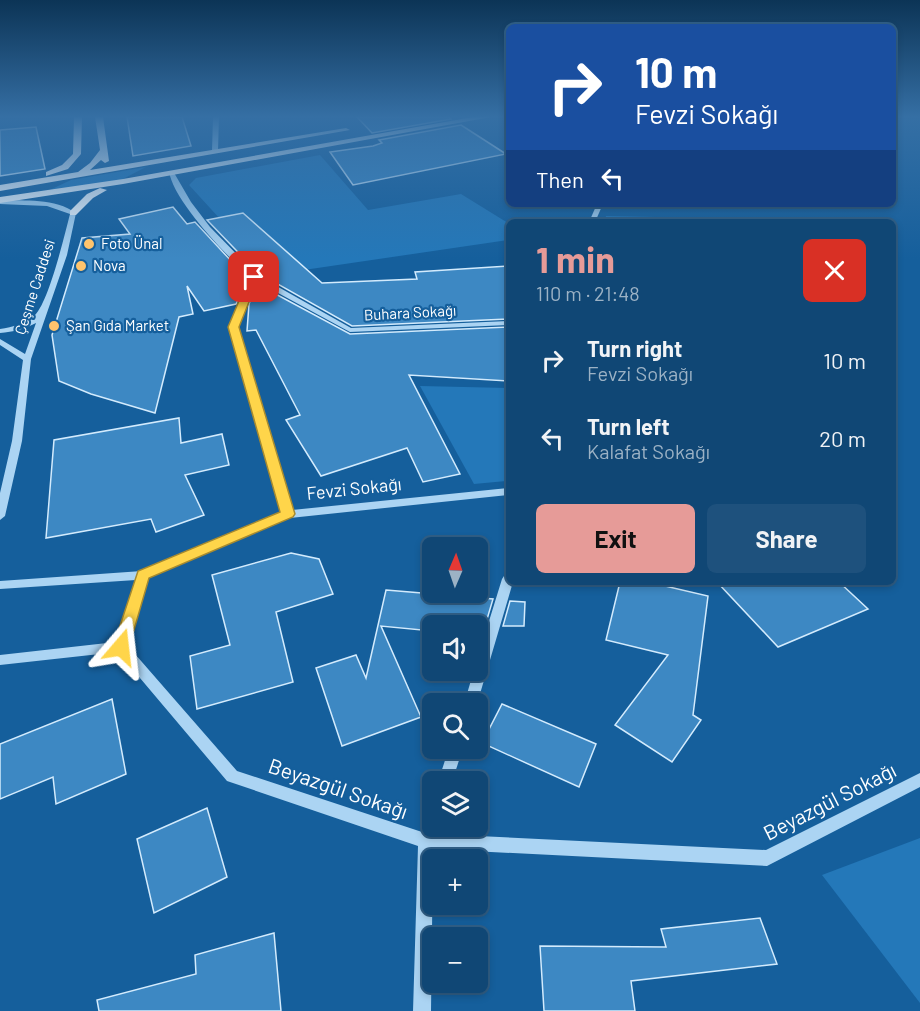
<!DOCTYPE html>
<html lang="en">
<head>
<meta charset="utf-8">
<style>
  :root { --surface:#104775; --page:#1e517d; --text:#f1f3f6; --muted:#9cb2c5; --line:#305f87; --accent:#e69b98 }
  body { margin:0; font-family:Barlow,sans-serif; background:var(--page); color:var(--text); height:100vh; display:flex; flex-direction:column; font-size:22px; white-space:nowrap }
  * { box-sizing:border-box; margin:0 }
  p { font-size:20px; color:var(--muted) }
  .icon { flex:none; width:33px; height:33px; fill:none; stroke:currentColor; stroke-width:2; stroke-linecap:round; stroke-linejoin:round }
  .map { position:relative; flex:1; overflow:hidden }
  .details { position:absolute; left:506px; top:219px; width:390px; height:366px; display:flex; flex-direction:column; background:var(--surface); border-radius:9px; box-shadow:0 3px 9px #0003,0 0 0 2px var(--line) }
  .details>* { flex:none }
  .top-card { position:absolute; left:506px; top:24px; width:390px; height:183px; border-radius:9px; box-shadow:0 3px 9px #0003,0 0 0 2px var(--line); background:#1a4fa0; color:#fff; overflow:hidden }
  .needle { width:39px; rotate:2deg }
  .tools { position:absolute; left:422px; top:537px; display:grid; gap:12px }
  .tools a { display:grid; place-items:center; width:66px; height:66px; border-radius:9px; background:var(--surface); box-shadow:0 3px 9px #0003,0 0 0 2px var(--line); font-size:30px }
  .pin { position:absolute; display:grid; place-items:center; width:51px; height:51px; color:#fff; margin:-26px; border-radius:12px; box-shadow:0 3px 9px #0006 }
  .me { position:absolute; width:66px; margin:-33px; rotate:17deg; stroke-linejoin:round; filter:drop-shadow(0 0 4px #0008) }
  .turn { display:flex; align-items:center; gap:21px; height:126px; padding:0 30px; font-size:27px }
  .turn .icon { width:78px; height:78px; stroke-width:2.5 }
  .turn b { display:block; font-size:42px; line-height:51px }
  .then { display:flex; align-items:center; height:57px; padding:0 30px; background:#0003; gap:12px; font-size:22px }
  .round { display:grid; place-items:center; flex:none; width:63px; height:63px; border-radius:9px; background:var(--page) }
  .headline { display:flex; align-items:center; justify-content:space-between; height:102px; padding:0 30px }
  h1 { font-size:36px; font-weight:700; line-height:45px; color:var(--accent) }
  .action { display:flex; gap:12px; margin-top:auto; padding:12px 30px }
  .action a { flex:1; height:69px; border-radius:9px; background:var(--accent); color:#111; font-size:24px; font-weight:700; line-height:69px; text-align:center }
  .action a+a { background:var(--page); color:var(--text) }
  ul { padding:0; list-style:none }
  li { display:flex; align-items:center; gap:18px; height:78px; padding:0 30px }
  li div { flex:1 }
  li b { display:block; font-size:22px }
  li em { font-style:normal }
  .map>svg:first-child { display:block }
</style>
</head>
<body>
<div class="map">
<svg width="920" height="1011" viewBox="0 0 920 1011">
  <rect width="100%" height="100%" fill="#155f9c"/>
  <g fill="#2478b9">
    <polygon points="320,155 368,210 461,194 508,223 508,240 297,271 264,267 189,185 196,178"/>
    <polygon points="146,167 117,182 41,194 71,180"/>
    <polygon points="606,216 706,218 708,222 605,222"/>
    <polygon points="420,386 508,388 508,473 506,481 474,484"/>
    <polygon points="920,838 920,1003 822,875"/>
  </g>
  <g fill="#3d88c3" stroke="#d3ebfd" stroke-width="1.5">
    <polygon points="127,117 182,117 191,146 133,156"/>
    <polygon points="357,117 449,117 451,119 372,133"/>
    <polygon points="461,125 506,154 353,185 330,152 373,146 382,143 379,140"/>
    <polygon points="36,127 45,169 0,176 0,130"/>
    <polygon points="173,207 187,224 195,222 247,278 236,304 204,311 187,286 193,314 179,317 155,413 91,394 59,381 52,335 82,238 130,234 119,219"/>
    <polygon points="243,213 322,283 417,279 415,272 508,266 508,319 352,326 258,273 207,220"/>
    <polygon points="257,284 350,334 508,327 508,381 409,375 460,474 423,482 407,448 321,476 286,420 300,415 256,330 247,331 249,304"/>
    <polygon points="179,418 181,443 222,434 229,465 185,475 204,515 156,532 151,519 46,538 54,440"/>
    <polygon points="291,553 319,559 333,594 276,612 293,682 197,709 190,656 230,645 212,575"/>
    <polygon points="620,582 648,582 708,596 693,715 701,720 672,762 615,725 668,655 606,640"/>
    <polygon points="717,582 839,582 868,609 778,647"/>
    <polygon points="386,590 493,599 485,626 432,626 432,631 381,626 421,717 342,746 316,668 356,655 366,678"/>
    <polygon points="510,601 525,602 524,626 503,626"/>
    <polygon points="112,699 126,774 56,804 53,777 0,799 0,744"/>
    <polygon points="502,704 596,744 579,787 482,743"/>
    <polygon points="207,808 227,877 154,913 137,839"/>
    <polygon points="760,918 777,964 631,981 635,1011 544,1011 540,946 666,947 661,929"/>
    <polygon points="274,933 281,1011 99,1011 97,1000 196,974 195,955"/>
  </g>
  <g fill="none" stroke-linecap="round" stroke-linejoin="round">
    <g fill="#abd4f3" fill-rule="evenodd">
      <polygon points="213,117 219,117 218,151 215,153 212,151"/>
      <path d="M169 171H173L191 202 210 227 257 275 351 328 508 321V325L350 332 256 281 237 327 292 510 508 488V495L290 518 148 578 128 646 237 771 422 832 427 818 432 816V826H438L436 834 766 850 920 773V787L767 866 433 849 431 1011H413L418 846 227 781 118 652 0 665V655L116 642 136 580 0 589V581L142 571 282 512 229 327 250 277C227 256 173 201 169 171Z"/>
      <path d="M0 200C25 201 55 198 76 213L67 255 31 359 22 441 5 516 0 520V493L12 441 23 360 0 345V339L25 354 36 323C25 329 13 332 0 333V329C13 327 25 324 35 315 49 301 64 237 70 214L47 206 0 204Z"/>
      <polygon points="597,204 603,204 595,222 589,222"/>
      <polygon points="508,575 508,582 513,582 477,704 464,704 474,670 477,670 477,660 502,579 504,576"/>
      <polygon points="449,748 463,748 452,782 438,782"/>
    </g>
    <g fill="#f7fbff" fill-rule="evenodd">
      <polygon points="74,117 82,117 81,154 68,169 46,176 46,172 62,165 73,154"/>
      <polygon points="95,117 103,117 109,161 105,163 101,160 90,170 346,128 350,130 0,191 0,185 78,172 90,163 100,150"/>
      <polygon points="473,117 491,117 123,184 0,203 0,197 123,179"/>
      <polygon points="100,188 107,190 93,198 76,215 70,215 70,211 87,194"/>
    </g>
  </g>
  <linearGradient id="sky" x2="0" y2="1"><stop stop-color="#0c3456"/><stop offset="0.45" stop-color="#356fa4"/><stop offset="1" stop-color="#356fa4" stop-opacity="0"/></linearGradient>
  <rect width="920" height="259" fill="url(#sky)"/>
  <polygon fill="#ffd54a" stroke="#a68a30" stroke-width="1.5" points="254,274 259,277 239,327 295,514 293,517 149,578 129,647 127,652 116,652 113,647 138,571 280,512 228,327 249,277"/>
  <g fill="#ffc46d" stroke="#155f9c" stroke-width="2">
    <circle cx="89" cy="244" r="6"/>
    <circle cx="81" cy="266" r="6"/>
    <circle cx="54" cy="326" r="6"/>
  </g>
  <g text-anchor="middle" stroke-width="4.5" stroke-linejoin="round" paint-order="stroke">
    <g font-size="15" fill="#fff" stroke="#155f9c" text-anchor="start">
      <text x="101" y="249">Foto Ünal</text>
      <text x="93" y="271">Nova</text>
      <text x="66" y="331">Şan Gıda Market</text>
    </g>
    <g font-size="15" fill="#fff" stroke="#155f9c">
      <text transform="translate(35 287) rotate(-72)" y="5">Çeşme Caddesi</text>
      <text transform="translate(410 313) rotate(-3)" y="5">Buhara Sokağı</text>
    </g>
    <g font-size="18" fill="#fff" stroke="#155f9c">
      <text transform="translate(354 489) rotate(-6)" y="6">Fevzi Sokağı</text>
    </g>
    <g font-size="21" fill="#fff" stroke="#155f9c">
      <text transform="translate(338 789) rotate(19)" y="7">Beyazgül Sokağı</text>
      <text transform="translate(830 802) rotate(-27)" y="7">Beyazgül Sokağı</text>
    </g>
  </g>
</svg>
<div class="tools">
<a><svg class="needle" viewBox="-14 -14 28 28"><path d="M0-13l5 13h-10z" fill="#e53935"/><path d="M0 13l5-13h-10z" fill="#9cb2c5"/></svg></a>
<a><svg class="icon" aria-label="sound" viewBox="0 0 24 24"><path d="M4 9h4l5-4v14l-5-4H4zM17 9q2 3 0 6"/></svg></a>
<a><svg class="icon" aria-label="search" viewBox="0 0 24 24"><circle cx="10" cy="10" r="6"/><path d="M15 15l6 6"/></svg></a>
<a><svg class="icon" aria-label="layers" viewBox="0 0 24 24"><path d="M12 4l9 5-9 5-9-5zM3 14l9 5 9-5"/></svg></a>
<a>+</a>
<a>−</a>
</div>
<div class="pin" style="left:254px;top:277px;background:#d93025"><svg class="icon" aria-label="arrive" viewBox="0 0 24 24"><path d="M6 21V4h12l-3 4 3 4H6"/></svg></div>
<svg class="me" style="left:121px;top:647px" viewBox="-20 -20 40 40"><path d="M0-17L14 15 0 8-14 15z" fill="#ffd54a" stroke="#fff" stroke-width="4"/></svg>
<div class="top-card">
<div class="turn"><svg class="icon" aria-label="right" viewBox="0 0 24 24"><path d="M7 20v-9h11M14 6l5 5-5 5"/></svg><div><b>10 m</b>Fevzi Sokağı</div></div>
<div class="then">Then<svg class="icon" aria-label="left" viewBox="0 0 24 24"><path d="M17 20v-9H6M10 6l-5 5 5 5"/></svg></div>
</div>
<section class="details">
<div class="headline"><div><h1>1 min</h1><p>110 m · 21:48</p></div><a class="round" style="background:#d93025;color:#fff"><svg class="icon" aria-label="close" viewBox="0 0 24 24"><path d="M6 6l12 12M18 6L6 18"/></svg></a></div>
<ul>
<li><svg class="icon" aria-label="right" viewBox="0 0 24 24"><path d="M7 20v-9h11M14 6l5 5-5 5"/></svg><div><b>Turn right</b><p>Fevzi Sokağı</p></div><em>10 m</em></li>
<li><svg class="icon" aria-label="left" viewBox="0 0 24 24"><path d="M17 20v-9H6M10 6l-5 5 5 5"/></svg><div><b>Turn left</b><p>Kalafat Sokağı</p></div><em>20 m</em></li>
</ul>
<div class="action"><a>Exit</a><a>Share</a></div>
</section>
</div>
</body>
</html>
